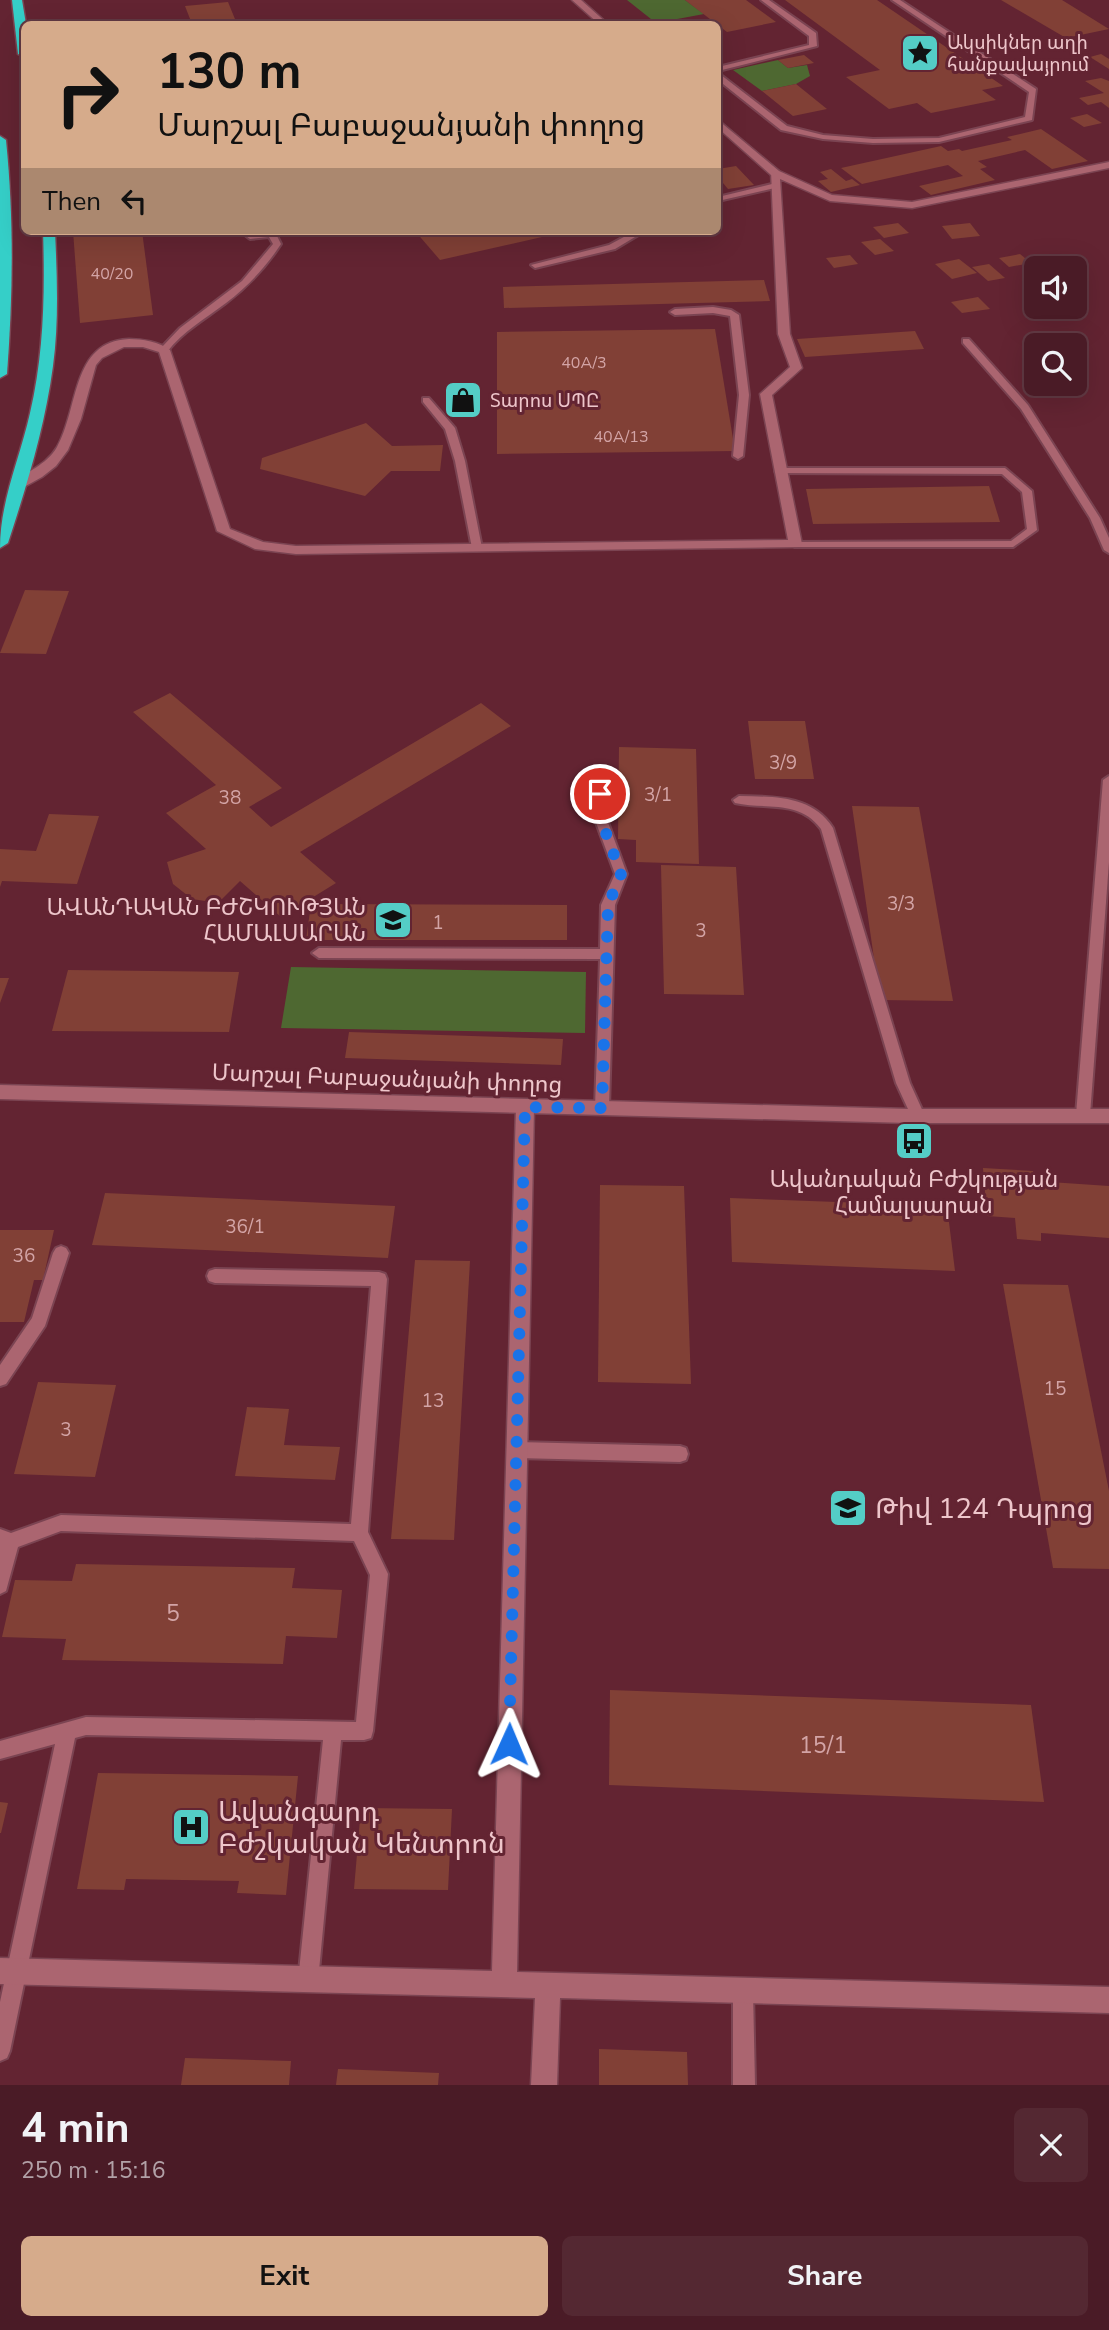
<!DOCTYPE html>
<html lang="en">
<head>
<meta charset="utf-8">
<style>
  :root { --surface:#4a1b26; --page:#542832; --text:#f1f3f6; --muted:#b2a1a7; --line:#613943; --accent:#d6ab8b }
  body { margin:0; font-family:"Nunito Sans","Noto Sans Armenian",sans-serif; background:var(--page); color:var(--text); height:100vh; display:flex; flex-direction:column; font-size:26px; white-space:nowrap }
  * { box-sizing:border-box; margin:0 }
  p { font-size:23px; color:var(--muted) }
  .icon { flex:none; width:38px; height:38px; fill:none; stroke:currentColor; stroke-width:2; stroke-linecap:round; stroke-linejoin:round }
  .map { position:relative; height:2085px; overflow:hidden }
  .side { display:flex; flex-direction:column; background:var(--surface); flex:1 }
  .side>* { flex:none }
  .hud { position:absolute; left:21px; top:21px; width:700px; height:214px; border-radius:10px; box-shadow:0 7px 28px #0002,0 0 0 2px var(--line); background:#d6ab8b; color:#111; overflow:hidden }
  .controls { position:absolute; left:1024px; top:256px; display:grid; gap:14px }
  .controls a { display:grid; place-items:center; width:63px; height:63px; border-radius:10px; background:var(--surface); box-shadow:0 7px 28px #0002,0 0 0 2px var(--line); font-size:35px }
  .pin { position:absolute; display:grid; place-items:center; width:60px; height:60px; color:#fff; margin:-30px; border:4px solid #fff; border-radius:50%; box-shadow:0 2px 7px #0007 }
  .me { position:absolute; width:77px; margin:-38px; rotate:1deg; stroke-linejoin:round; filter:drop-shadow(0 0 5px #0008) }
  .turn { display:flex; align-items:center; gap:24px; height:147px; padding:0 21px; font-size:32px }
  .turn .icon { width:91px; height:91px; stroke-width:2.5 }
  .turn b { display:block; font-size:49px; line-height:60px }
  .then { display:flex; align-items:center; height:66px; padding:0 21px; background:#0003; gap:14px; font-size:26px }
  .round { display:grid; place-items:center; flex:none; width:74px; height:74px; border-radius:10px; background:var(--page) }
  .summary { display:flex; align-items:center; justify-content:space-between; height:119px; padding:0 21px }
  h1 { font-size:42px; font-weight:700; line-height:52px }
  .cta { display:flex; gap:14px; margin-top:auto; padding:14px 21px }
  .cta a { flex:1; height:80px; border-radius:10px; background:var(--accent); color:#111; font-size:28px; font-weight:700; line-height:80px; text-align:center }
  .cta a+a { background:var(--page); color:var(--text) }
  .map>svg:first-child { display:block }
</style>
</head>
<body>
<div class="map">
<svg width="1109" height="2085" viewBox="0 0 1109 2085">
  <rect width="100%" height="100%" fill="#632432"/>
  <g fill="#4e6831">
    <polygon points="627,0 685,0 704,14 656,23"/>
    <polygon points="778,60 788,68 807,65 810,76 796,84 762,91 733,70"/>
    <polygon points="291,967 586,972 585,1033 281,1028"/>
  </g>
  <g fill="#814036">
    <polygon points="685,0 746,0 776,22 727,32"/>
    <polygon points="785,0 877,0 1003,86 982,90 996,100 931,113 917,103 889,109 846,77 880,70"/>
    <polygon points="1001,0 1062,0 1109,29 1066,38"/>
    <polygon points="228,2 237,24 192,24 185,6"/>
    <polygon points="1101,54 1109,59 1109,69 1090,57"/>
    <polygon points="804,55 814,63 788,68 778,60"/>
    <polygon points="1101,78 1109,81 1109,108 1101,102 1088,105 1079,98 1104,93 1085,81"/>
    <polygon points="796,84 827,109 793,116 762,91"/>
    <polygon points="1087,114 1102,123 1084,127 1070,118"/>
    <polygon points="1041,129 1088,161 1052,169 1025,150 978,161 987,167 980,169 995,180 931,195 919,186 963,176 948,165 862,184 841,168 941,146 948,151 959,149 962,151 1012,140 1007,137"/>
    <polygon points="736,166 754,185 728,189 718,177 718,169"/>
    <polygon points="831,169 846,181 852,179 860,185 831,192 818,181 828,179 820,172"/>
    <polygon points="898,223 909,233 884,238 873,227"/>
    <polygon points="970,223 980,236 952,239 942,226"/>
    <polygon points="73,231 142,231 153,315 80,323"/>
    <polygon points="415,231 564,231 564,232 440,260"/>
    <polygon points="880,239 894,251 875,255 861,242"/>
    <polygon points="1020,254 1031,263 1009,267 999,258"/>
    <polygon points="850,255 858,264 834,268 826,258"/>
    <polygon points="959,259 977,273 952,279 935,264"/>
    <polygon points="989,264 1005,278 988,281 972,267"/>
    <polygon points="764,280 770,301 504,308 503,287"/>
    <polygon points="978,297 990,309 962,313 951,302"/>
    <polygon points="715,329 735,451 497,454 497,332"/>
    <polygon points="915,331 924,349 805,357 797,339"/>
    <polygon points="366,423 392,446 443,445 440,471 391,471 365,496 260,469 262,458"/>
    <polygon points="989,486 1000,522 813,524 806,489"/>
    <polygon points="25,590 69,591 46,654 0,653"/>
    <polygon points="170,693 282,788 249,807 271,827 481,703 511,726 300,852 336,883 281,917 240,881 218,903 192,899 173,884 167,862 206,849 166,813 216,785 133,712"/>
    <polygon points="748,721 805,721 814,779 755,779"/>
    <polygon points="619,747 696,749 699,864 636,862 636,840 618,839"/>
    <polygon points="852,806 919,807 953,1001 880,1000"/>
    <polygon points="49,814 99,816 77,884 2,881 0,887 0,849 36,851"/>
    <polygon points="661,865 736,867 744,995 664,994"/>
    <polygon points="311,904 567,905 567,940 306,940"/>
    <polygon points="68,970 239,972 229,1032 52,1031"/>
    <polygon points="0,978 9,978 0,1003"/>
    <polygon points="349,1032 563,1039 561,1065 345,1058"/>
    <polygon points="983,1168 1033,1171 1035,1181 1109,1186 1109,1238 1041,1233 1041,1241 1017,1239 1015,1218 987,1216"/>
    <polygon points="600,1185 684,1186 691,1384 598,1382"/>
    <polygon points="105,1193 395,1206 388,1258 92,1245"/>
    <polygon points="730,1198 947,1206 955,1271 732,1262"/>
    <polygon points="0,1230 54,1230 43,1280 34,1280 24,1322 0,1322"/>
    <polygon points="415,1260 470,1261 454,1540 391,1539"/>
    <polygon points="1003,1284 1068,1285 1109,1491 1109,1569 1053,1568"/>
    <polygon points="38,1382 116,1385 95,1477 14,1474"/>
    <polygon points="247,1407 289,1409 284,1445 340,1447 335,1480 235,1476"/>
    <polygon points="76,1564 295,1568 292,1588 342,1590 337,1638 286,1636 283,1664 62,1660 66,1639 2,1637 15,1580 72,1581"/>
    <polygon points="610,1690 1031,1705 1044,1802 609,1785"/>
    <polygon points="98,1773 298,1776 286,1895 237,1893 239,1881 126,1879 124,1890 77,1889"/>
    <polygon points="0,1802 8,1803 1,1833 0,1833"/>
    <polygon points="361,1808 452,1809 448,1890 354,1889"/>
    <polygon points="599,2049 687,2052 688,2085 599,2085"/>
    <polygon points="185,2058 291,2061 289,2085 181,2085"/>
    <polygon points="338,2069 439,2073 438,2085 336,2085"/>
  </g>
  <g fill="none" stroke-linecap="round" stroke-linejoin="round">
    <defs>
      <g id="lane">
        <polygon points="761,0 769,0 816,33 817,46 718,71 718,67 809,45 809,36"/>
        <polygon points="892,0 900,0 1036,89 1032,120 939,142 873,143 823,139 781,130 718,80 718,75 721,75 787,126 823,135 873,139 939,138 1025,117 1029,92"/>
        <polygon points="776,183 779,183 779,187 718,201 718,197"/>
        <path d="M272 231 275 232 281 244C266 267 248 286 226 303 205 319 183 331 167 352H161V348L180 328 242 281 273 244 269 237 250 239 246 236 247 234Z"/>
        <polygon points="635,231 645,231 615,249 535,268 531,265 609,245"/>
        <polygon points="713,307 731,310 739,315 749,395 743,456 738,459 733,456 739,395 730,316 713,313 675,315 670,312 675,309"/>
        <polygon points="963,339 969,339 1028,405 1100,518 1109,538 1109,553 1104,550 1090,518 1021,409 963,343"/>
        <polygon points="423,398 429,398 455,428 465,461 482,548 481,550 477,551 472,548 455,461 445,429 423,402"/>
        <polygon points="780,468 1005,468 1032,491 1037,530 1013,547 795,547 790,544 791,542 1011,541 1027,529 1022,492 1002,474 776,473 775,471"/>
        <polygon points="600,768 606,772 606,817 627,874 615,905 609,1108 607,1112 597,1112 595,1108 600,959 319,958 312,953 319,948 600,949 601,905 615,874 594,817 594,772"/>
        <polygon points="1109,776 1109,862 1090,1115 1088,1119 1078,1119 1076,1115 1103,780"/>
        <path d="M739 796C774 797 812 795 833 828L910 1083 925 1116 923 1120H913L896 1083 821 829C799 799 766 810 735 803L733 800Z"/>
        <polygon points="61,1246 66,1248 69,1253 45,1326 6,1384 0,1386 0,1365 32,1318 53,1253 56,1248"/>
        <polygon points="215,1269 379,1272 385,1274 387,1279 368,1532 388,1574 373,1731 371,1738 364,1740 341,1740 318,1981 315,1988 308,1991 301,1988 298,1981 323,1740 86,1735 75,1738 10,2051 7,2058 0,2061 0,2002 55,1744 0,1759 0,1741 86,1717 356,1722 370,1575 354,1541 61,1531 18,1547 6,1591 0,1594 0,1529 11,1533 61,1515 351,1524 371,1286 215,1283 209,1281 207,1276 209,1271"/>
        <polygon points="517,1442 680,1446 686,1448 688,1454 686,1460 680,1462 517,1458 511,1456 509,1450 511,1444"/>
        <polygon points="743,1981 750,1984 753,1991 755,2085 733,2085 733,1991 736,1984"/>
      </g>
      <g id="street">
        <path d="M1109 162V168L912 208 830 201 780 179 790 334 802 368 772 395 802 544 800 547 296 554 255 549 217 531 159 352 143 347H124L102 358 96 365 81 419 68 450 56 466 42 477 24 487H14L13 484C27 470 46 466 57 447 79 409 71 341 129 339 142 339 160 342 170 350L230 529 263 542 296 546 788 540 760 394 790 367 778 334 771 171H779L832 195 912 202Z"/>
        <polygon points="525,1100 531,1102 534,1107 517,1972 1109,1987 1109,2013 560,1998 557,2085 531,2085 535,1998 0,1984 0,1958 492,1971 516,1107 519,1102"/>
      </g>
      <g id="secondary">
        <polygon points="572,0 581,0 608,24 599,24"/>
        <polygon points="718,120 779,171 779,175 771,175 718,128"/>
        <polygon points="0,1085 909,1109 1109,1109 1109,1123 909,1123 0,1099"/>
      </g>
      <g id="highway">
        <polygon points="12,0 22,0 26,24 24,57 18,54"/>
        <path d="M0 136 6 140C14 220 13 294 7 374L0 378Z"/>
        <path d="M43 231H55C57 276 59 321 53 366 45 426 27 485 8 543L0 548C0 501 20 458 30 413 44 353 45 292 43 231Z"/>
      </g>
    </defs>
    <use href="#lane" stroke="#7b4452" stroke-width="4"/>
    <use href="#street" stroke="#7b4452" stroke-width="3"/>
    <use href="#secondary" stroke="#7b4452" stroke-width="3"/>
    <use href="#highway" stroke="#7b4452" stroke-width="3"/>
    <use href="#lane" fill="#ab6570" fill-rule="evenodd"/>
    <use href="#street" fill="#ab6570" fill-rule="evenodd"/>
    <use href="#secondary" fill="#ab6570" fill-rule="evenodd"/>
    <use href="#highway" fill="#35cfc8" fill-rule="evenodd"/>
  </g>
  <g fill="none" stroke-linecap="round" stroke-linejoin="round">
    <polyline stroke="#1a73e8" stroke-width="12" stroke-dasharray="0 21.6" points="509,1744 525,1107 602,1108 608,905 621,874 600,817 600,794"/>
  </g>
  <defs>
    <symbol id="sight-square" viewBox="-11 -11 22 22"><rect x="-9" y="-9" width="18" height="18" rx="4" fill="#54cdc6" stroke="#632432"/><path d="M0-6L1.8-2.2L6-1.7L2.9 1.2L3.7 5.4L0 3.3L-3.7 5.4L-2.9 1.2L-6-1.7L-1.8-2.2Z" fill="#111"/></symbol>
    <symbol id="shop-square" viewBox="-11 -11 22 22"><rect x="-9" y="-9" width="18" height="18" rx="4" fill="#54cdc6" stroke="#632432"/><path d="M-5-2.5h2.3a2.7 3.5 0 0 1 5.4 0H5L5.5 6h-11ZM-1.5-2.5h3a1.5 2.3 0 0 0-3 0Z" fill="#111"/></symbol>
    <symbol id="university-square" viewBox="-11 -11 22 22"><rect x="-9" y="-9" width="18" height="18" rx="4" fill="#54cdc6" stroke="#632432"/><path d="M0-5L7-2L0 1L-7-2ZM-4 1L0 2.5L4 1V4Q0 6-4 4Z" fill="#111"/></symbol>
    <symbol id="bus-square" viewBox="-11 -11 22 22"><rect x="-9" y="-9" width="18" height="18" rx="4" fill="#54cdc6" stroke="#632432"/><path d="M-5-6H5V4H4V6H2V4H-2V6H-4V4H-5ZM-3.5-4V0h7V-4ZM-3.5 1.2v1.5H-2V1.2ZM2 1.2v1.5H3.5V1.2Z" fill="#111"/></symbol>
    <symbol id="school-square" viewBox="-11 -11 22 22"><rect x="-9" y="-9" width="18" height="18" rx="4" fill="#54cdc6" stroke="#632432"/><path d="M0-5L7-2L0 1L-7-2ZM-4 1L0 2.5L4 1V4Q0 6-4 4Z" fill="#111"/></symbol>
    <symbol id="hospital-square" viewBox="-11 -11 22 22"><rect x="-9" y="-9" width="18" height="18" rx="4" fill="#54cdc6" stroke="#632432"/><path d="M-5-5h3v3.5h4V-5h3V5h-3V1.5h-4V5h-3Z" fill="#111"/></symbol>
  </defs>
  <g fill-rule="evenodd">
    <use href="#sight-square" x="898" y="31" width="44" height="44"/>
    <use href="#shop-square" x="441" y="378" width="44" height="44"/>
    <use href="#university-square" x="371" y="898" width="44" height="44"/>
    <use href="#bus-square" x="892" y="1119" width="44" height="44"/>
    <use href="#school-square" x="826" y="1486" width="44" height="44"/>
    <use href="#hospital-square" x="169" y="1805" width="44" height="44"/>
  </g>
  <g text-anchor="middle" stroke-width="6" stroke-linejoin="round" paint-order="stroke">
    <g font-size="16" fill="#d3a4a6">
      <text x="112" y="279">40/20</text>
      <text x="584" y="368">40А/3</text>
      <text x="621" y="442">40А/13</text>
    </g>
    <g font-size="19" fill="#eec6cb" stroke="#632432" text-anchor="start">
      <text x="947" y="49">Ակսիկներ աղի<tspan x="947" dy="22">հանքավայրում</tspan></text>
      <text x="490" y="407">Տարոս ՍՊԸ</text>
    </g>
    <g font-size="19" fill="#d3a4a6">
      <text x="783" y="769">3/9</text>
      <text x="658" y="801">3/1</text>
      <text x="230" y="804">38</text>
      <text x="901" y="910">3/3</text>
      <text x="438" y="929">1</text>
      <text x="701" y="937">3</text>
      <text x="245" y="1233">36/1</text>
      <text x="24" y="1262">36</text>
      <text x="1055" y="1395">15</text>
      <text x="433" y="1407">13</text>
      <text x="66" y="1436">3</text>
    </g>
    <g font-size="23" fill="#eec6cb" stroke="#632432" text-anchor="end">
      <text x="366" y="915">ԱՎԱՆԴԱԿԱՆ ԲԺՇԿՈՒԹՅԱՆ<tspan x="366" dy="26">ՀԱՄԱԼՍԱՐԱՆ</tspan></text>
      <text x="914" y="1187" text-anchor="middle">Ավանդական Բժշկության<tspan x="914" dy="26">Համալսարան</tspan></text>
    </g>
    <g font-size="23" fill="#eec6cb" stroke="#632432">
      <text transform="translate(387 1078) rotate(2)" y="8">Մարշալ Բաբաջանյանի փողոց</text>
    </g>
    <g font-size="23" fill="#d3a4a6">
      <text x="173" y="1621">5</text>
      <text x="823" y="1753">15/1</text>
    </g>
    <g font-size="28" fill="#eec6cb" stroke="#632432" text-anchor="start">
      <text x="875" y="1518">Թիվ 124 Դպրոց</text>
      <text x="218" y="1821">Ավանգարդ<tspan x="218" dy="32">Բժշկական Կենտրոն</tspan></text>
    </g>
  </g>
</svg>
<div class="controls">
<a><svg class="icon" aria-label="sound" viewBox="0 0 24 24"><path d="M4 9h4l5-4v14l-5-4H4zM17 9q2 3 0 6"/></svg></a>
<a><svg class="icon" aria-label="search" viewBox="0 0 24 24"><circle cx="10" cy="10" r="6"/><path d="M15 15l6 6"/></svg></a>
</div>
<div class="pin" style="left:600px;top:794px;background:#d93025"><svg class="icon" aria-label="arrive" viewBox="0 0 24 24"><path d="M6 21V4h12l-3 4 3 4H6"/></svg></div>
<svg class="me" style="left:509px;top:1744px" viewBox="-20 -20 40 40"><path d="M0-17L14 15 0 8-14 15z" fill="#1a73e8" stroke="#fff" stroke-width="4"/></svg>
<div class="hud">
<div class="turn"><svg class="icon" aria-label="right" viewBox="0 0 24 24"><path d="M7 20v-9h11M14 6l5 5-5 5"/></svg><div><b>130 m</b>Մարշալ Բաբաջանյանի փողոց</div></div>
<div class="then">Then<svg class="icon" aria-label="left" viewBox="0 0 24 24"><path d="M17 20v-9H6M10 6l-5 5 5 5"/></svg></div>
</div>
</div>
<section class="side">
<div class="summary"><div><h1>4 min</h1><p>250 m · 15:16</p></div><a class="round"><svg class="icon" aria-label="close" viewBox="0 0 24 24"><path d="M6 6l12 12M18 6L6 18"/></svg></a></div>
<div class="cta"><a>Exit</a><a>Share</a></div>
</section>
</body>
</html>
